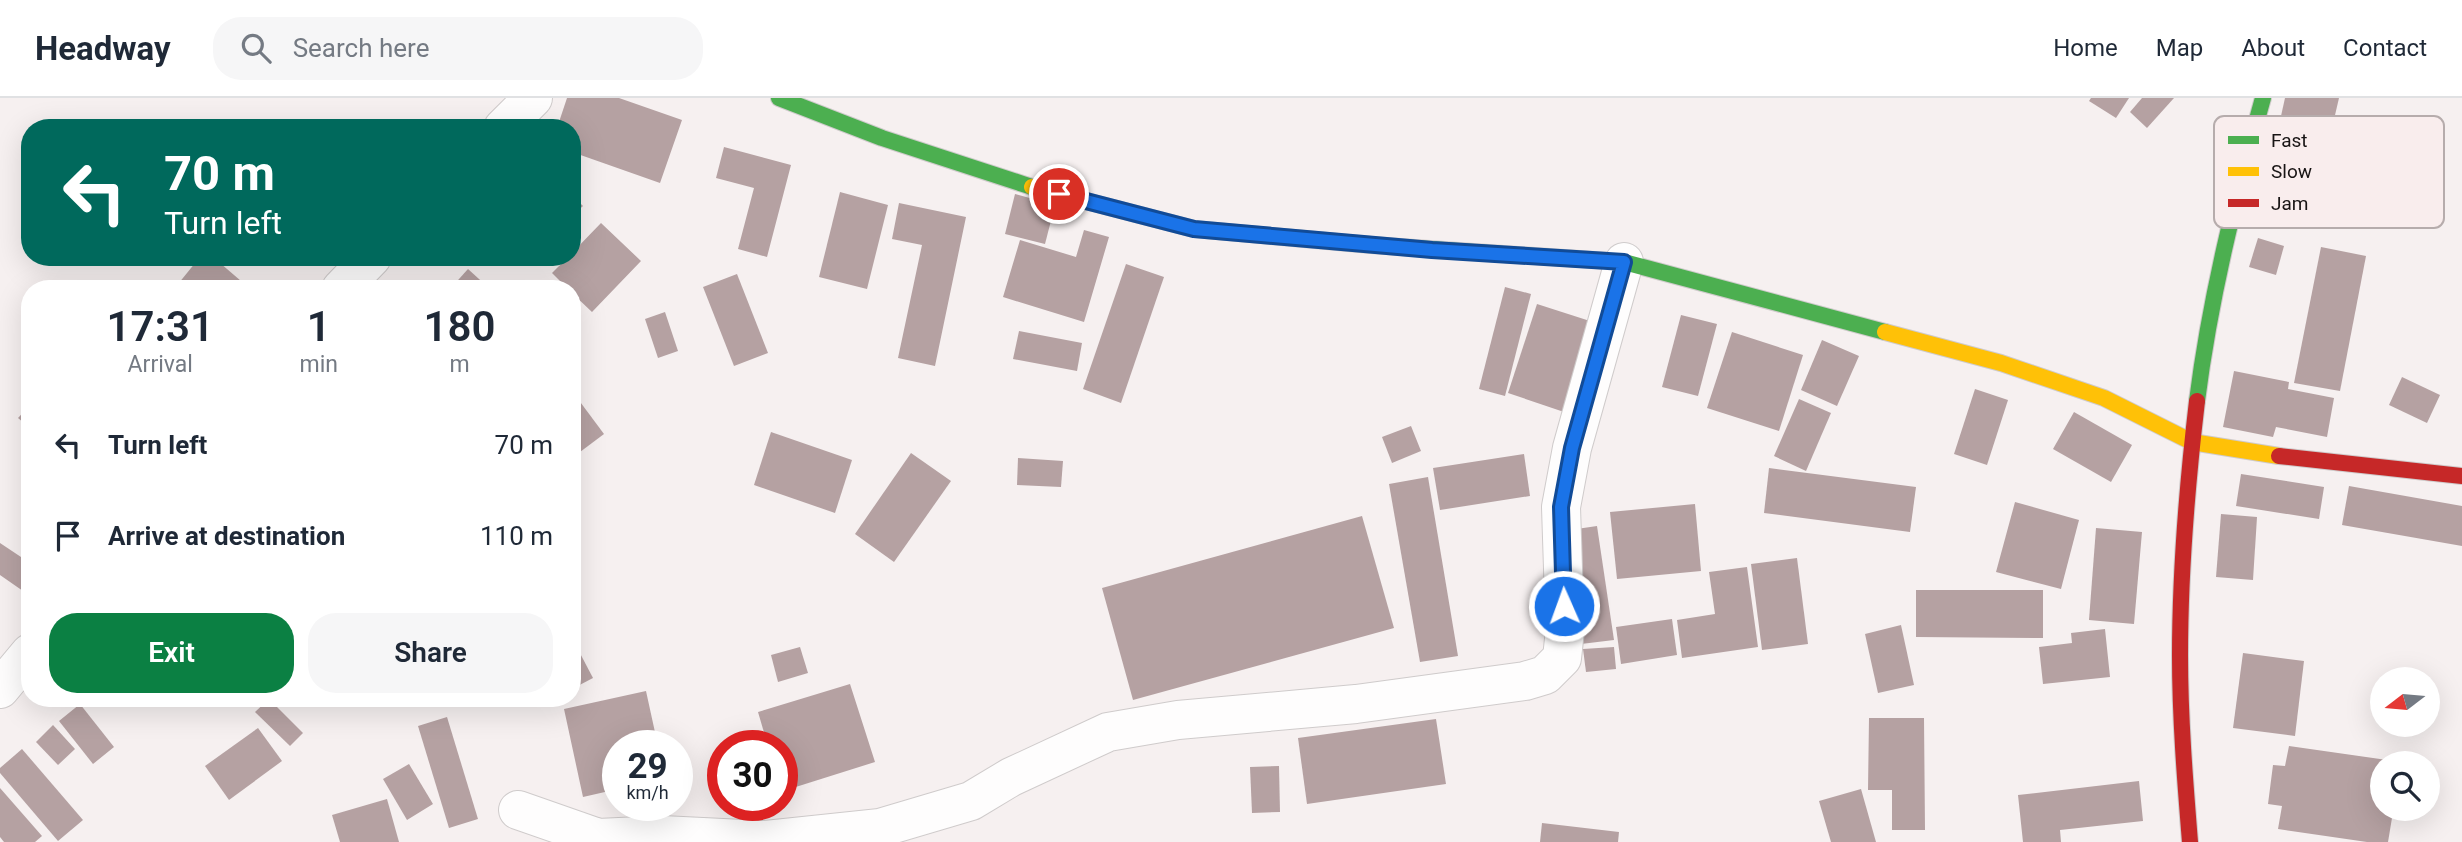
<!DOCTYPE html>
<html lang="en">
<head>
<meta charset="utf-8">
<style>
  :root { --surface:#fff; --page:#f6f6f7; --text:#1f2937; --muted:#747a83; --line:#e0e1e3; --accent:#0b8043 }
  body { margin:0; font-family:Roboto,sans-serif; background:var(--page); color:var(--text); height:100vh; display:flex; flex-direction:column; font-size:26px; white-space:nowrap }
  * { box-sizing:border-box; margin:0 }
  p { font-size:23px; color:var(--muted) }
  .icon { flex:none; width:38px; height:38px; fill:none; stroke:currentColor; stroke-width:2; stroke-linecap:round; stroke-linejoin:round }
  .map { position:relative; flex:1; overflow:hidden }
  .side { position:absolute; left:21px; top:182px; width:560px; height:427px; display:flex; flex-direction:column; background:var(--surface); border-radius:28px; box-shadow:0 7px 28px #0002 }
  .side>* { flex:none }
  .hud { position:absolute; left:21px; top:21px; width:560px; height:147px; border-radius:28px; box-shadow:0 7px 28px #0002; background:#00695c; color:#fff; overflow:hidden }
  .needle { width:46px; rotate:254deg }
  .tools { position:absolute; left:2370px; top:569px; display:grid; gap:14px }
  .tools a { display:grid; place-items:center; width:70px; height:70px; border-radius:50%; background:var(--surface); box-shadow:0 7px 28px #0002; font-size:35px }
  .speed { position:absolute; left:602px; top:632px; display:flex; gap:14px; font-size:35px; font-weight:700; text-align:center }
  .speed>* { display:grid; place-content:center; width:91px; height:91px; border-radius:50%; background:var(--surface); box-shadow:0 7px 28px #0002; line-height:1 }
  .speed small { font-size:18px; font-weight:400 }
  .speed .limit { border:10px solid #d22; background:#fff; color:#111 }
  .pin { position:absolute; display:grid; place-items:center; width:60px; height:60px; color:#fff; margin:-30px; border:4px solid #fff; border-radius:50%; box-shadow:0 2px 7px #0007 }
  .me { position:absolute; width:77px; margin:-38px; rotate:358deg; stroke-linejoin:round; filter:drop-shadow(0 0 5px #0008) }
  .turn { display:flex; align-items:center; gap:24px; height:147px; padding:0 28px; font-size:32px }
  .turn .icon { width:91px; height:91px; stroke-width:2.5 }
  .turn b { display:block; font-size:49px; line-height:60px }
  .eta { display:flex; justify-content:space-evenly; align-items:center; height:119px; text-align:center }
  .eta b { font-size:42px; font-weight:600; line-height:49px }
  .primary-button { display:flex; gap:14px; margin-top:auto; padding:14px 28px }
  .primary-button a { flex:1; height:80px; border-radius:28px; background:var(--accent); color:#fff; font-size:28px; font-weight:600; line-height:80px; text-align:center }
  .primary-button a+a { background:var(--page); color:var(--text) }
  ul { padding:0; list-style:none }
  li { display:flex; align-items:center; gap:21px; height:91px; padding:0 28px }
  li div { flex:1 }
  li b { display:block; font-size:26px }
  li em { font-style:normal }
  header { display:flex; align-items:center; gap:42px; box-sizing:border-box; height:98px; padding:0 35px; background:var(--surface); border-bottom:2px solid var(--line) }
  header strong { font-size:33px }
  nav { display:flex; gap:38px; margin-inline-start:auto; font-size:24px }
  .search { width:490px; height:63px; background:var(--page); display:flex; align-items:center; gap:18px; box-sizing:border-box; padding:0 24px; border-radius:28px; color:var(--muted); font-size:26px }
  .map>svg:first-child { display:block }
</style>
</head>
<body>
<header>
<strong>Headway</strong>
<div class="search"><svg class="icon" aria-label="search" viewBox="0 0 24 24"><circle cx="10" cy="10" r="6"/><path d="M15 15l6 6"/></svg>Search here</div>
<nav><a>Home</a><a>Map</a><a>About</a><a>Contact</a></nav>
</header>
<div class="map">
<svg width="2462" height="744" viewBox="0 0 2462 744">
  <rect width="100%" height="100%" fill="#f6f0f0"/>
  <g fill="#b5a1a2">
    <polygon points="567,0 619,0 682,22 660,85 572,54 572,30 557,30"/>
    <polygon points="2091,0 2129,0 2116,20 2089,3"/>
    <polygon points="2142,0 2174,0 2147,30 2130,14"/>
    <polygon points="2285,0 2339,0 2332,30 2281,18"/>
    <polygon points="724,49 791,67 767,159 738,151 754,90 716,80"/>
    <polygon points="840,94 888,107 867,191 819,179"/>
    <polygon points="1015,96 1055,107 1045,146 1005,136"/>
    <polygon points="572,97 583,108 572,118"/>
    <polygon points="899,105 966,119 935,268 898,260 922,147 892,141"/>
    <polygon points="601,125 641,163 592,214 572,195 572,191 568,191 552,175 568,159 572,159 572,155"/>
    <polygon points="1084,132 1109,139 1084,224 1003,199 1020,142 1076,159"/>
    <polygon points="2258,140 2284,148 2276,177 2249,169"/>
    <polygon points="2321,149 2366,158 2340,293 2294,285"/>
    <polygon points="200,159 213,159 248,189 174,191"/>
    <polygon points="1126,166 1164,179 1121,305 1083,291"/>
    <polygon points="468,171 490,191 450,191"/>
    <polygon points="737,176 768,255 734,268 703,189"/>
    <polygon points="1505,189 1531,196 1505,298 1479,291"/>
    <polygon points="1537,206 1593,224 1564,314 1508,295"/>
    <polygon points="665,214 678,253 658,260 645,221"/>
    <polygon points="1681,217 1717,226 1698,298 1662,289"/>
    <polygon points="1019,233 1082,245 1077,273 1013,261"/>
    <polygon points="1732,234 1803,257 1779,333 1707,310"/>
    <polygon points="1822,242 1859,258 1837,308 1801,292"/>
    <polygon points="2234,273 2289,284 2288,291 2334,300 2327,339 2276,329 2273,339 2223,329"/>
    <polygon points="2402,279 2440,297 2427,325 2389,307"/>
    <polygon points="1975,291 2008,302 1987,367 1954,356"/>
    <polygon points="572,293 604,336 572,360"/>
    <polygon points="1799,301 1831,315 1806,373 1774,358"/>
    <polygon points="30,307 30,330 18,320"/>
    <polygon points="2074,314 2132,347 2111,384 2053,351"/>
    <polygon points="1411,328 1421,353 1392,365 1382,339"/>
    <polygon points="771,334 852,362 835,415 754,387"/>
    <polygon points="911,355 951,383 894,464 855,436"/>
    <polygon points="1524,356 1530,398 1440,412 1433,370"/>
    <polygon points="1018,360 1063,363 1061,389 1017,387"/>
    <polygon points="1769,370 1916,389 1910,434 1764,415"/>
    <polygon points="2241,376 2324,389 2319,421 2236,408"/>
    <polygon points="1428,379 1458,558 1420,564 1389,386"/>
    <polygon points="2349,388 2462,408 2462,448 2342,427"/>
    <polygon points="2015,404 2079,422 2061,491 1996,474"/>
    <polygon points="1695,406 1701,473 1617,481 1610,414"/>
    <polygon points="2221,416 2257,419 2253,482 2216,479"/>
    <polygon points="1362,418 1394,530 1133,602 1102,490"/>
    <polygon points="1597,428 1614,542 1581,546 1563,433"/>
    <polygon points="2096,430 2142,434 2134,526 2089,522"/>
    <polygon points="0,445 30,465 30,484 23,493 0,477"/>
    <polygon points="1797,460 1808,546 1762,552 1751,466"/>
    <polygon points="1747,469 1758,549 1682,560 1677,522 1715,516 1709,474"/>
    <polygon points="1916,492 2043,492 2043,540 1916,539"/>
    <polygon points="1672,521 1677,557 1621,566 1616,529"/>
    <polygon points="1901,527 1914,587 1878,595 1865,536"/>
    <polygon points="2105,531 2110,579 2043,586 2039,549 2072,545 2071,535"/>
    <polygon points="572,540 593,580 572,591"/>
    <polygon points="800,549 808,575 778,584 771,557"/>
    <polygon points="1614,549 1616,571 1586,574 1583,551"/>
    <polygon points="2243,555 2304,563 2295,638 2233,630"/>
    <polygon points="850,586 875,664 783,693 782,648 768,648 758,614"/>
    <polygon points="646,593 658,648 618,648 618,691 583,699 564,611"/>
    <polygon points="539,600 555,600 542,607"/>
    <polygon points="269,601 303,635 290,648 255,614"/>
    <polygon points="80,606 114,649 93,666 59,623"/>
    <polygon points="447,619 478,721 449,730 418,628"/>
    <polygon points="1869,620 1924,620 1925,732 1892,732 1892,692 1868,692"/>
    <polygon points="1436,621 1446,686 1307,706 1298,640"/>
    <polygon points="53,627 75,651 58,667 36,644"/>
    <polygon points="258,630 282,663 229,702 205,668"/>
    <polygon points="2289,648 2394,663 2382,665 2382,710 2412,710 2411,717 2393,714 2388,744 2367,744 2278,731 2282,708 2268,706 2273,667 2285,668"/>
    <polygon points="22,651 83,722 58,743 0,675 0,670"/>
    <polygon points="409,666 433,706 407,722 383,681"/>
    <polygon points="1279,668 1280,714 1252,715 1250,669"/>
    <polygon points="2139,683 2143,723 2060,732 2061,744 2023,744 2018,697"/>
    <polygon points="0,690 42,738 35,744 4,744 0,739"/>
    <polygon points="1861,691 1876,744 1831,744 1819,703"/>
    <polygon points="387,701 399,744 340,744 332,717"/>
    <polygon points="1542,725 1619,734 1618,744 1540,744"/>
  </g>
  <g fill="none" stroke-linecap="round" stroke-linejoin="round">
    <defs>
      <g id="street">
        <polyline points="503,30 533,0"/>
        <polyline points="341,191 372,159"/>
        <polyline points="0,591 30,555"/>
        <polyline points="518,712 598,740 662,737 766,742 880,730 971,703 1011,679 1108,634 1178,622 1356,606 1525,583 1545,577 1562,560 1565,532 1561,409 1572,350 1624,164"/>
      </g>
      <g id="fast">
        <polyline points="779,0 882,40 1032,89"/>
        <polyline points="1371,147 1624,164 1885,234"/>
        <path d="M2197 303C2210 200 2235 100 2263 0"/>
      </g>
      <g id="slow">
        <polyline points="1032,89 1194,131 1371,147"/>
        <polyline points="1885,234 2001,265 2104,300 2192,344 2279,358"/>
      </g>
      <g id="jam">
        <polyline points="2279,358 2462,378"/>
        <path d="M2190 744C2185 682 2180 620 2180 558 2180 472 2187 388 2197 303"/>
      </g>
    </defs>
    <use href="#street" stroke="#cfcbcb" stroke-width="40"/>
    <use href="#fast" stroke="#cfcbcb" stroke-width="18"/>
    <use href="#slow" stroke="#cfcbcb" stroke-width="18"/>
    <use href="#jam" stroke="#cfcbcb" stroke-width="18"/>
    <use href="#street" stroke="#fefdfd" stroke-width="38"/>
    <use href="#fast" stroke="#4caf50" stroke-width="16"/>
    <use href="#slow" stroke="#ffc107" stroke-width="16"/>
    <use href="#jam" stroke="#c62828" stroke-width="16"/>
  </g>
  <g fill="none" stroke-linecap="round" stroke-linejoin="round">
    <defs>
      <polyline id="route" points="1059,96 1194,131 1432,152 1624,164 1572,350 1561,409 1564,508"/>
    </defs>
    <use href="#route" stroke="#114b97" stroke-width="18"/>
    <use href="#route" stroke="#1a73e8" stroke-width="12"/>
  </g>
  <rect x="2214" y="18" width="230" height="112" rx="10" fill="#f9eded" stroke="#b6acac" stroke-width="2"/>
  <rect x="2228" y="38" width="31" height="8" fill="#4caf50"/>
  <rect x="2228" y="69" width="31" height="9" fill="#ffc107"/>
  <rect x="2228" y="101" width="31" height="8" fill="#c62828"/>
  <g font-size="19" fill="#181414">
    <text x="2271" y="49">Fast</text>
    <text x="2271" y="80">Slow</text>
    <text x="2271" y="112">Jam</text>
  </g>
</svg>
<div class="tools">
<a><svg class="needle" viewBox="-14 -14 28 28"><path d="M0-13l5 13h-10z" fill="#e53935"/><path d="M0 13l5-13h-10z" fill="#747a83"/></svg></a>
<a><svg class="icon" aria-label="search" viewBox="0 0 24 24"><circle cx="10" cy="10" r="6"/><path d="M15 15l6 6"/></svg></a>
</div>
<div class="speed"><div>29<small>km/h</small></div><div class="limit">30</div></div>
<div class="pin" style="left:1059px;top:96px;background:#d93025"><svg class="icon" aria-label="arrive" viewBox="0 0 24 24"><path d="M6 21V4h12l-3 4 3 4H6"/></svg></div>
<svg class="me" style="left:1564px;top:508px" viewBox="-20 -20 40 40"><circle r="17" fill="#1a73e8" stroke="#fff" stroke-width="3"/><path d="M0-11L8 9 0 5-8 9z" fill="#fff"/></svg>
<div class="hud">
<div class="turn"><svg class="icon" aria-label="left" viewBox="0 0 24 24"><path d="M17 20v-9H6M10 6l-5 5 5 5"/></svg><div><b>70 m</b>Turn left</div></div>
</div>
<section class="side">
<div class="eta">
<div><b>17:31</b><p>Arrival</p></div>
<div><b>1</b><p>min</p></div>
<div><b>180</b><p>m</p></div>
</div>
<ul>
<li><svg class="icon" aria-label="left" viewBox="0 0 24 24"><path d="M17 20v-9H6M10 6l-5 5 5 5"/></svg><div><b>Turn left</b></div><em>70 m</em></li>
<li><svg class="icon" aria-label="arrive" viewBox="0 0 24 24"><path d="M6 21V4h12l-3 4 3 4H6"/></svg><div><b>Arrive at destination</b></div><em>110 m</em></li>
</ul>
<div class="primary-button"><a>Exit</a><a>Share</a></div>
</section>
</div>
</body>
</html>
